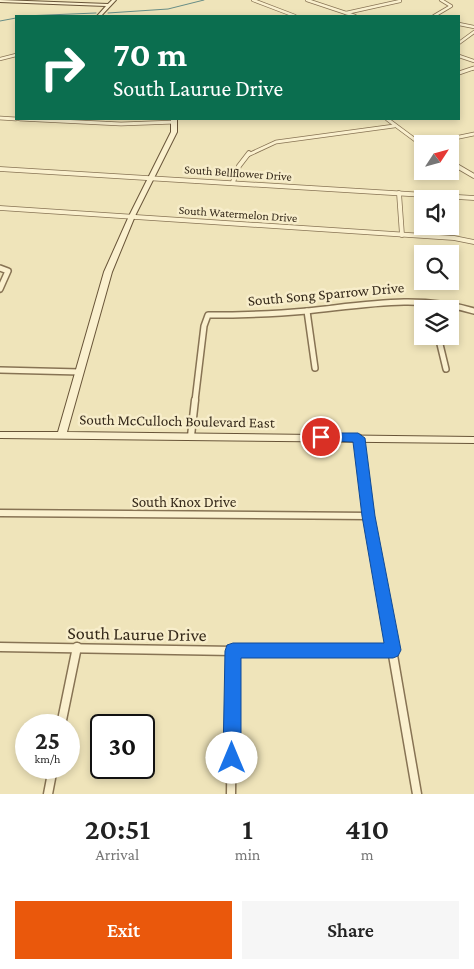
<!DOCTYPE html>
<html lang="en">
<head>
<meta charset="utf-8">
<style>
  :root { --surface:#fff; --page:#f6f6f6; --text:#222; --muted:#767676; --accent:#ea580c }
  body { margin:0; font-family:"Crimson Pro",serif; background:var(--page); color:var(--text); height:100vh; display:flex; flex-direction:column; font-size:19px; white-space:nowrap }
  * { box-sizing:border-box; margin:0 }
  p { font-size:16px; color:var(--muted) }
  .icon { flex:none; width:28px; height:28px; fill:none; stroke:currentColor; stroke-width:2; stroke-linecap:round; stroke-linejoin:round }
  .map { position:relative; height:794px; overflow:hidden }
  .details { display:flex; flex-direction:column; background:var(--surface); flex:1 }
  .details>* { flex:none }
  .top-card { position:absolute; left:15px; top:15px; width:445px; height:105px; border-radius:0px; box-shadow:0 2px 8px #0003; background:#0b6e4f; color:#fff; overflow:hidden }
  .needle { width:32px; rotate:54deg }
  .tools { position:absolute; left:414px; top:135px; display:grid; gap:10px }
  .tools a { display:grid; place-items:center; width:45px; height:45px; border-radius:0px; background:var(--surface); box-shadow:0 2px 8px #0003; font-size:25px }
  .speed { position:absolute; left:15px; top:714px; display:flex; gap:10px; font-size:25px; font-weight:700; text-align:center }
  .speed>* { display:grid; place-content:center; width:65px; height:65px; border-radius:50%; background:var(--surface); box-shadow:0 2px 8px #0003; line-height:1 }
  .speed small { font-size:12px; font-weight:400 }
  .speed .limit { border:2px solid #111; border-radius:8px; background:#fff; color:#111 }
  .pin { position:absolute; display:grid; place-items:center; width:42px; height:42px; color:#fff; margin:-21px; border:2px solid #fff; border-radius:50%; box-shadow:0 1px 5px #0007 }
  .me { position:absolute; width:55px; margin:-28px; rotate:0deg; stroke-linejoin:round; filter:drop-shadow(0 0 4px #0008) }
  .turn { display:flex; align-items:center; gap:18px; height:105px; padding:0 15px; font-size:22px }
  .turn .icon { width:65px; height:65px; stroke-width:2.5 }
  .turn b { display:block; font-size:35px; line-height:42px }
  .eta { display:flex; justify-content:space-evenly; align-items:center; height:85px; text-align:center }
  .eta b { font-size:30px; font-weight:600; line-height:35px }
  .button { display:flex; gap:10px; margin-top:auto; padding:10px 15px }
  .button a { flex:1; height:58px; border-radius:0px; background:var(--accent); color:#fff; font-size:20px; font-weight:600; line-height:58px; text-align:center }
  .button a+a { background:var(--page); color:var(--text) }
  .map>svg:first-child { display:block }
</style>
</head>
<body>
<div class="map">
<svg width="474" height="794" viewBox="0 0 474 794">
  <rect width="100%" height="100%" fill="#efe4ba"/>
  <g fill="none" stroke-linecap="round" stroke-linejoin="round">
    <g stroke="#678d86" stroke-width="1">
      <polyline points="108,13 168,9 204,0"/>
      <polyline points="24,16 96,13"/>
      <polyline points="0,21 16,18"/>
    </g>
    <defs>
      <g id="street-far5">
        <polyline points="253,0 295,16"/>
        <polyline points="307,0 355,16"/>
        <polyline points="346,13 400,1"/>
        <polyline points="434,16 451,6 441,0"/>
        <polyline points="459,24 474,27"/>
        <polyline points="459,43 474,32"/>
        <polyline points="459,56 474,61"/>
        <polyline points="0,59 16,55"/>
        <polyline points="472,69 474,68"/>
      </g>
      <g id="street-far4">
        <polyline points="459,73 474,68"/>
        <polyline points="0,118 16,119"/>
        <polyline points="20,119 121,124 175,122"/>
        <polyline points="387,119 422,145"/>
        <polyline points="426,144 474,134"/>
        <polyline points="248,155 276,142 394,126"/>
      </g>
      <g id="street-far3">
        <polyline points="450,162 474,176"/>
        <polyline points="0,169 474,198"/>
        <polyline points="233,182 239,166 249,153"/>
        <polyline points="399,193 402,235"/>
        <polyline points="0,208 454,238 474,242"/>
      </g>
      <g id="street-far2">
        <polyline points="0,268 8,271 0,289"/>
        <polyline points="307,311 315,368"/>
        <polyline points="438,336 446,369"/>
        <polyline points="0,370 80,372"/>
        <path d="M195 401 204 326 208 315C241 315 274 314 307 311 364 305 418 294 474 311"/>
      </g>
      <g id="street-far1">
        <polyline points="191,436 195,400"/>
        <polyline points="359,438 379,575"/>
        <polyline points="0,513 369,516"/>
      </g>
      <g id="street">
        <polyline points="379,574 417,794"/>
        <polyline points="0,647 233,651 393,650"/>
        <polyline points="61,725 77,647"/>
        <polyline points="48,794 53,768"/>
        <polyline points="231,794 233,651"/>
      </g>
      <g id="secondary">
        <polygon points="0,0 108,4 112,0 116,0 101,16 97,16 106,6 0,2"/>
        <polygon points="171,119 177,119 177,132 135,216 112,272 67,432 474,437 474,443 0,438 0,432 58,432 104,272 129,216 171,132"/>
      </g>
    </defs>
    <use href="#street-far5" stroke="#877354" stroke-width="4"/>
    <use href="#street-far4" stroke="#877354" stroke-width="4.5"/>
    <use href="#street-far3" stroke="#877354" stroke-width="5.5"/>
    <use href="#street-far2" stroke="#877354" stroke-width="8"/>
    <use href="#street-far1" stroke="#877354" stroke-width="9"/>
    <use href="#street" stroke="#877354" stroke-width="11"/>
    <use href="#secondary" stroke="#685438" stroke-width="2"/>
    <use href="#street-far5" stroke="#faf0ce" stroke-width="2.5"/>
    <use href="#street-far4" stroke="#faf0ce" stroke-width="3"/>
    <use href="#street-far3" stroke="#faf0ce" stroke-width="4"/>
    <use href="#street-far2" stroke="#faf0ce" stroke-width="5"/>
    <use href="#street-far1" stroke="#faf0ce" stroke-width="6"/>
    <use href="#street" stroke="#faf0ce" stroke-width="8"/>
    <use href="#secondary" fill="#faf0ce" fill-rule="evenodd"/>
  </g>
  <polygon fill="#1a73e8" stroke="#114b97" points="321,433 358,433 365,438 375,516 401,650 398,656 393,658 241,658 241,758 238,764 232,767 226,764 223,758 225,651 227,645 233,643 384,643 362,516 353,442 317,440 315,437"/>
  <g text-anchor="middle" stroke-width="5" stroke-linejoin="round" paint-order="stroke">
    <g font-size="12" fill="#35291a" stroke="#f7edca">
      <text transform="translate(238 173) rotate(4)" y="4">South Bellflower Drive</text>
      <text transform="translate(238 214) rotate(4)" y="4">South Watermelon Drive</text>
    </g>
    <g font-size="15" fill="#35291a" stroke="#f7edca">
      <text transform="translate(326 294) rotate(-5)" y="5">South Song Sparrow Drive</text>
      <text transform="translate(177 421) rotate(1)" y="5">South McCulloch Boulevard East</text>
      <text x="184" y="507">South Knox Drive</text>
    </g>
    <g font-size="18" fill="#35291a" stroke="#f7edca">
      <text transform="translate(137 634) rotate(1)" y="6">South Laurue Drive</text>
    </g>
  </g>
</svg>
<div class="tools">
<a><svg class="needle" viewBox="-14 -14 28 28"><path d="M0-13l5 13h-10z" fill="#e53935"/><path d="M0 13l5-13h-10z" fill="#767676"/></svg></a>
<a><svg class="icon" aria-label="sound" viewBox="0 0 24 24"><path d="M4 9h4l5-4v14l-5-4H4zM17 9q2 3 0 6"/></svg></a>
<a><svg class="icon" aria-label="search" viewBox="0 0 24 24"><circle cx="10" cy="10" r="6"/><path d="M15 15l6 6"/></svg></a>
<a><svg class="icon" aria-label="layers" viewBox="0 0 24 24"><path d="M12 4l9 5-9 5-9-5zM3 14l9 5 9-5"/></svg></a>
</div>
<div class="speed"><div>25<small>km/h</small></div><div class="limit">30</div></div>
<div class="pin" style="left:321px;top:437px;background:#d93025"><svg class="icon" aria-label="arrive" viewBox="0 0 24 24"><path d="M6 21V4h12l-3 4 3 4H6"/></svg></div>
<svg class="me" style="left:232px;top:758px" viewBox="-20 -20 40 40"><circle r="19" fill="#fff"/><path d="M0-13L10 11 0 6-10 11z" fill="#1a73e8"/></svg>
<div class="top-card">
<div class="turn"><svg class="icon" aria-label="right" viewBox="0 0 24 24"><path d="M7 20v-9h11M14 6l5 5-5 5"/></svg><div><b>70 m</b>South Laurue Drive</div></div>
</div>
</div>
<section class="details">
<div class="eta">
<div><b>20:51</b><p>Arrival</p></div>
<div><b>1</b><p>min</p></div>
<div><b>410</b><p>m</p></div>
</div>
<div class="button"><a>Exit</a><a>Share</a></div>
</section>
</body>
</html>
